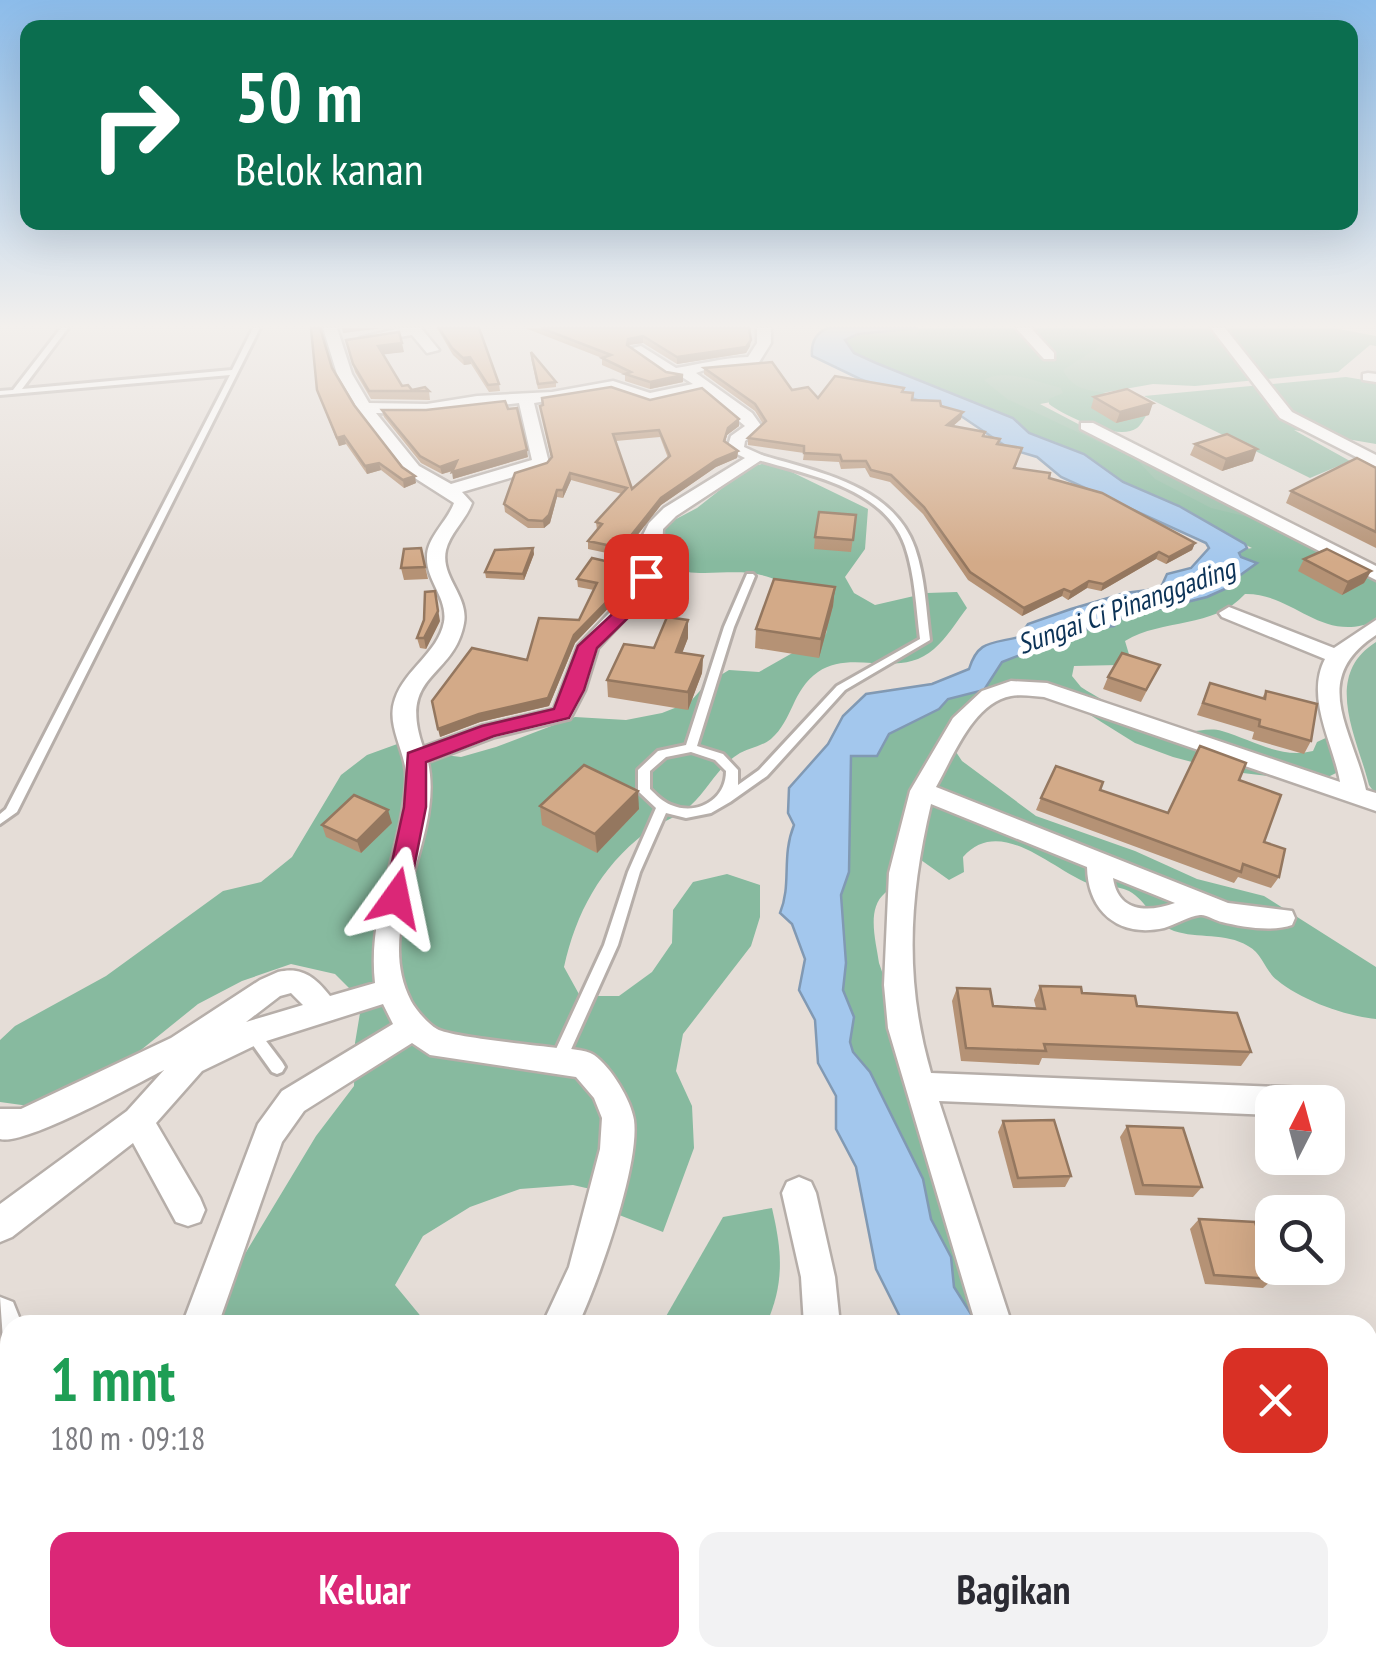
<!DOCTYPE html>
<html lang="id">
<head>
<meta charset="utf-8">
<style>
  :root { --surface:#fff; --page:#f2f2f3; --text:#2b2b33; --muted:#7c7c81; --accent:#db2777 }
  body { margin:0; font-family:"PT Sans Narrow",sans-serif; background:var(--page); color:var(--text); height:100vh; display:flex; flex-direction:column; font-size:38px; white-space:nowrap }
  * { box-sizing:border-box; margin:0 }
  p { font-size:32px; color:var(--muted) }
  .icon { flex:none; width:55px; height:55px; fill:none; stroke:currentColor; stroke-width:2; stroke-linecap:round; stroke-linejoin:round }
  .map { position:relative; flex:1; overflow:hidden }
  .sheet { position:absolute; left:0px; top:1315px; width:1378px; height:352px; display:flex; flex-direction:column; background:var(--surface); border-radius:30px 30px 0 0; box-shadow:0 10px 40px #0002 }
  .sheet>* { flex:none }
  .guide { position:absolute; left:20px; top:20px; width:1338px; height:210px; border-radius:20px; box-shadow:0 10px 40px #0002; background:#0b6e4f; color:#fff; overflow:hidden }
  .needle { width:65px; rotate:6deg }
  .buttons { position:absolute; left:1255px; top:1085px; display:grid; gap:20px }
  .buttons a { display:grid; place-items:center; width:90px; height:90px; border-radius:20px; background:var(--surface); box-shadow:0 10px 40px #0002; font-size:50px }
  .pin { position:absolute; display:grid; place-items:center; width:85px; height:85px; color:#fff; margin:-42px; border-radius:20px; box-shadow:0 5px 15px #0006 }
  .me { position:absolute; width:110px; margin:-55px; rotate:12deg; stroke-linejoin:round; filter:drop-shadow(0 0 8px #0008) }
  .turn { display:flex; align-items:center; gap:35px; height:210px; padding:0 50px; font-size:45px }
  .turn .icon { width:130px; height:130px; stroke-width:2.5 }
  .turn b { display:block; font-size:70px; line-height:85px }
  .round { display:grid; place-items:center; flex:none; width:105px; height:105px; border-radius:20px; background:var(--page) }
  .head { display:flex; align-items:center; justify-content:space-between; height:170px; padding:0 50px }
  h1 { font-size:60px; font-weight:700; line-height:75px; color:#1e9e55 }
  .button { display:flex; gap:20px; margin-top:auto; padding:20px 50px }
  .button a { flex:1; height:115px; border-radius:20px; background:var(--accent); color:#fff; font-size:40px; font-weight:700; line-height:115px; text-align:center }
  .button a+a { background:var(--page); color:var(--text) }
  .map>svg:first-child { display:block }
</style>
</head>
<body>
<div class="map">
<svg width="1376" height="1667" viewBox="0 0 1376 1667">
  <rect width="100%" height="100%" fill="#e5ddd7"/>
  <g fill="#91bba4">
    <polygon points="915,328 1333,328 1376,336 1376,346 1370,345 1338,372 1195,386 1153,384 1040,404 1301,541 1276,547 844,336"/>
    <polygon points="1346,377 1376,382 1376,444 1294,430 1350,461 1310,478 1144,396"/>
    <path d="M1376 642V795L1369 785C1357 737 1322 676 1376 642Z"/>
  </g>
  <g fill="#87ba9f">
    <path d="M921 328H1080L1101 346 1063 370C1076 398 1105 388 1128 398 1135 402 1141 409 1147 414 1144 419 1141 425 1137 428 1118 442 1065 416 1049 404V399L1063 393 1061 388C1038 382 1005 368 984 380L1007 399 1137 460 1155 479 1211 508 1269 522 1303 544 1376 577V621C1321 644 1294 593 1245 594 1213 629 1163 618 1125 641L1131 661 1118 665 1074 666 1072 676 1081 687C1109 705 1149 725 1183 731 1196 733 1208 727 1222 731 1253 740 1280 759 1313 751L1317 742 1330 736 1338 772 1318 782 1226 771 1173 757 1135 743 1079 708 1018 689 985 706 954 749 962 761 1036 816 1135 851 1197 879 1264 896 1376 967V1019C1345 1016 1301 1000 1277 980 1265 971 1263 954 1248 946 1225 932 1198 939 1174 931 1153 923 1147 901 1129 891 1115 884 1104 889 1092 885 1053 871 1001 814 963 857L964 872 949 880 921 860 912 864C906 880 897 883 885 893 866 909 876 941 879 963L1004 1325H956L832 1034 842 757 989 664 1236 551 1252 548 858 362 834 338C861 331 888 339 915 336Z"/>
    <path d="M771 462 868 509 865 549 845 577 854 593 875 605 927 593 957 592 967 608C957 621 947 638 934 649 899 680 852 648 818 672 792 690 793 720 771 739 761 747 747 748 737 755 717 768 708 790 690 806 677 818 659 822 645 833 600 868 576 913 564 967L580 996H619L652 972 672 943 673 910 693 882 727 874 760 885V917L751 946 683 1034 676 1071 692 1106 694 1148 663 1232 614 1213 608 1193 573 1185 520 1189 470 1207 423 1236 395 1285 428 1325H188L237 1267 316 1136 354 1086 355 1043 362 1001 335 974 291 964 242 981 198 1004 110 1075 29 1106 0 1102V1040L15 1026 106 976 223 891 261 882 292 857 341 775 367 755 400 743 429 753 461 757 496 747 575 717 626 720 662 713 690 702 706 684 729 670 759 672 826 634 829 615C807 599 787 581 761 575 719 564 654 595 659 528L697 508 749 467Z"/>
    <path d="M772 1208C782 1252 785 1282 766 1325H661L723 1217Z"/>
    <polygon points="10,1630 10,1658 264,1658 261,1667 11,1667 5,1654"/>
    <polygon points="455,1658 575,1658 569,1667 452,1667"/>
  </g>
  <g fill="#a3c7ed" stroke="#8199b3" stroke-width="2.5">
    <path d="M828 328H918L858 334 845 340 854 353 876 363 1013 418 1029 433 1084 454 1123 482 1179 506 1245 544 1247 548 1239 553 1241 557 1257 563 1239 576 1236 584 1207 597 1159 609 1132 607 1114 626 1066 632 1058 646H1043L1002 662 984 690 948 699 939 709 889 734 877 756H851L849 872 841 895 846 963 843 990 854 1017 850 1042 853 1052 870 1072 923 1179 931 1219 951 1257 954 1287 971 1314 972 1325H904L876 1269 856 1167 836 1129V1096L818 1063 815 1020 799 990 805 959 792 924 780 913C792 884 781 857 794 825L788 813 789 788 828 744 843 716 866 694 932 684 969 669C978 640 991 644 1019 637L1028 624 1071 609 1125 593 1156 589 1162 585 1167 574 1191 568 1209 548 1206 543 1061 477 1037 457 1010 449 961 416 860 379 812 356C811 343 815 333 828 328Z"/>
    <polygon points="870,1658 1017,1658 1017,1667 865,1667"/>
  </g>
  <g fill="none" stroke-linecap="round" stroke-linejoin="round">
    <defs>
      <g id="lane">
        <polygon points="61,328 68,328 22,389 232,370 253,328 260,328 17,812 0,824 0,814 6,809 230,375 0,395 0,391 13,390"/>
        <path d="M755 455H761C817 472 893 485 915 548 925 577 926 609 930 640L845 690 767 776 730 802 711 813 686 818 666 813 640 872 618 945 564 1065 559 1067 554 1065 551 1060 604 945 628 872 656 808 638 791V770L658 751 686 745 724 627 747 574H753L755 576 734 627 697 746 723 754 738 770V785L759 770 837 686 920 639C916 608 915 575 905 546 884 487 808 475 755 459ZM691 752 715 760 726 771C726 800 697 816 671 805 663 802 656 795 650 789V771L666 757Z"/>
        <polygon points="252,1027 257,1029 282,1062 285,1067 282,1072 277,1074 272,1072 247,1037 245,1033 247,1029"/>
      </g>
      <g id="street">
        <path d="M323 328H337L352 374 369 403 427 404 477 396 552 392 613 381 650 393 693 384 682 377 668 376 629 349 641 346 676 368C701 364 722 358 748 357L757 343V328H771V343L758 364 713 367 696 373 752 413 762 427 745 441 744 447 766 457 676 516 663 529 662 555 649 593 598 648 585 690 570 719 495 737 428 762C445 841 371 924 411 1001 416 1010 428 1024 437 1029 450 1037 535 1045 557 1048 568 1049 585 1049 594 1055 611 1067 631 1100 634 1120 640 1165 598 1282 578 1325H542L569 1267 600 1149 602 1118 594 1098 576 1077 430 1055 412 1043 304 1111 282 1142 218 1325H182L258 1124 282 1091 393 1024 383 1004 260 1043 202 1071 156 1123 200 1198 205 1210 200 1222 188 1226 176 1222 133 1143 12 1237 0 1242V1204L127 1111 164 1070C134 1085 25 1146 0 1139V1109H21L171 1038 260 980 278 972C302 966 316 978 330 996L375 983C367 912 402 850 406 781 408 753 385 727 395 699 405 669 438 653 444 622 448 598 426 581 427 557 427 537 447 522 454 503L407 473 359 411 337 374ZM612 390 649 403 703 391 745 426 731 436 727 449 745 458 664 508 649 523 642 537 644 555 630 591 578 646 554 709 481 726 423 747C397 673 454 679 464 623 469 596 440 577 446 550 450 533 466 520 472 503L462 492 547 467 549 463 534 403ZM519 403 532 460 451 484 419 466 376 413 427 414ZM291 993 303 1005 246 1022 280 996Z"/>
        <polygon points="400,328 421,328 439,350 427,353 412,335 367,342 360,338"/>
        <polygon points="1016,328 1031,328 1054,353 1054,359 1044,359"/>
        <polygon points="1211,328 1225,328 1292,412 1376,455 1376,467 1280,418"/>
        <polygon points="1368,373 1376,374 1376,382 1363,380 1363,374"/>
        <polygon points="1081,423 1093,423 1376,566 1376,580 1081,429"/>
        <path d="M1229 607 1334 648 1376 620V635C1309 679 1352 728 1366 790L1376 793V811L1044 697C1034 696 1021 694 1011 696 973 703 953 757 936 787L1228 903 1292 911 1295 918 1292 925C1273 932 1241 927 1222 922 1216 921 1206 914 1200 915 1189 916 1175 925 1164 928 1119 938 1088 912 1087 867L931 804C909 897 904 980 931 1073L1306 1088 1317 1092 1322 1102H1272V1115L939 1101 1012 1325H976L888 1028 884 985 889 873 910 791 953 718 982 691 1011 681 1047 683 1340 782C1333 742 1305 698 1325 659L1222 617 1219 613ZM1113 878 1175 903C1147 913 1118 912 1113 878Z"/>
        <polygon points="799,1177 811,1182 816,1193 835,1277 840,1325 804,1325 801,1277 782,1193 787,1182"/>
        <polygon points="0,1297 13,1302 21,1322 10,1325 10,1337 3,1340"/>
        <polygon points="1368,1642 1376,1642 1376,1667 1192,1667 1188,1658 1368,1658"/>
        <rect x="412" y="1658" width="44" height="9"/>
        <polygon points="1015,1658 1059,1658 1060,1667 1016,1667"/>
      </g>
    </defs>
    <use href="#lane" stroke="#b6aea9" stroke-width="6"/>
    <use href="#street" stroke="#b6aea9" stroke-width="5"/>
    <use href="#lane" fill="#fff" fill-rule="evenodd"/>
    <use href="#street" fill="#fff" fill-rule="evenodd"/>
  </g>
  <g fill="#b59275" fill-rule="evenodd">
    <polygon points="437,328 479,328 499,384 500,391 489,392 471,364 464,365 453,355"/>
    <polygon points="525,328 751,328 750,346 746,353 677,364 643,343 628,345 666,372 683,382 650,389 625,381 625,375 602,365 602,358"/>
    <polygon points="346,340 404,352 382,354 402,386 412,390 429,391 430,400 371,399 355,372"/>
    <polygon points="531,358 556,382 556,387 538,389"/>
    <polygon points="332,368 354,405 416,483 404,488 381,470 367,474 346,444 339,446 317,390"/>
    <polygon points="704,368 818,398 903,392 912,400 941,406 961,419 953,426 985,432 984,436 1000,439 999,444 1022,448 1015,468 1049,478 1195,543 1192,550 1166,564 1156,559 1101,591 1087,588 1068,600 1062,596 1022,616 968,580 923,514 890,482 870,477 865,468 841,469 839,462 803,460 804,453 748,445 748,438 763,424 755,411 704,374"/>
    <polygon points="1094,397 1149,415 1116,423 1091,408"/>
    <path d="M650 400 739 426 727 435 725 442 738 451 737 458 716 467 661 505 621 556 588 549V541L597 530 596 522 622 494 571 480 563 498 557 497 550 523 544 528H528L505 512 504 504 551 458 540 406ZM660 437 668 458 632 489 616 441Z"/>
    <polygon points="382,410 426,410 528,457 453,479 453,471 442,474 421,463 384,417"/>
    <polygon points="1195,444 1253,461 1222,471 1190,455"/>
    <polygon points="1376,468 1376,548 1286,503 1291,491"/>
    <polygon points="856,515 851,552 814,549 815,537"/>
    <polygon points="421,548 428,579 404,580 401,568"/>
    <polygon points="533,548 534,554 524,580 486,578 485,572"/>
    <polygon points="1304,559 1371,571 1364,583 1342,595 1298,571"/>
    <polygon points="632,567 632,575 618,598 575,643 549,706 480,722 440,737 527,660 579,620 594,590 578,587 577,579"/>
    <polygon points="835,587 833,606 819,658 755,648 756,629"/>
    <polygon points="440,621 426,649 420,648 417,638"/>
    <polygon points="688,638 682,653 703,656 702,673 688,710 608,697 607,680 654,648"/>
    <polygon points="1160,665 1141,702 1103,689 1108,677"/>
    <polygon points="1210,683 1262,698 1266,691 1311,741 1304,754 1252,739 1254,732 1197,715"/>
    <polygon points="1239,780 1279,877 1271,888 1238,877 1234,883 1036,810 1041,798 1100,790 1168,813"/>
    <polygon points="540,806 639,809 597,853 542,825"/>
    <polygon points="392,823 361,853 326,837 322,825"/>
    <polygon points="1040,986 1082,993 1137,1006 1251,1052 1241,1066 1042,1058 1039,1065 961,1061 952,1001 957,988 993,1006 1036,1008 1034,1000"/>
    <polygon points="1003,1121 1071,1176 1065,1187 1013,1188 998,1132"/>
    <polygon points="1127,1126 1202,1187 1193,1197 1135,1195 1120,1137"/>
    <polygon points="1199,1219 1273,1279 1263,1288 1205,1284 1190,1229"/>
  </g>
  <g fill="#94775f">
    <polygon points="342,328 384,328 343,333"/>
    <polygon points="643,336 643,343 628,345 627,352 628,339"/>
    <polygon points="751,340 750,346 746,353 677,364 677,357"/>
    <polygon points="402,343 404,352 379,355 378,346"/>
    <polygon points="470,357 471,364 464,365 463,358"/>
    <polygon points="683,375 683,382 650,389 650,382"/>
    <polygon points="1153,403 1149,415 1116,423 1120,412"/>
    <polygon points="963,412 961,419 946,432 947,425"/>
    <polygon points="739,419 739,426 727,435 723,448 724,441 728,428"/>
    <polygon points="344,436 346,444 339,446 337,438"/>
    <polygon points="1257,449 1253,461 1222,471 1226,459"/>
    <polygon points="527,450 528,457 453,479 452,472"/>
    <polygon points="738,451 737,458 716,467 661,505 621,556 621,548 661,498 716,460"/>
    <polygon points="457,461 458,469 442,474 440,467"/>
    <polygon points="379,463 381,470 367,474 365,466"/>
    <polygon points="570,473 571,480 563,498 563,490"/>
    <polygon points="415,476 416,483 404,488 403,480"/>
    <polygon points="557,490 557,497 550,523 544,528 543,521"/>
    <polygon points="1195,543 1192,550 1166,564 1169,557"/>
    <polygon points="533,548 534,554 524,580 523,574"/>
    <polygon points="1159,552 1156,559 1101,591 1103,584"/>
    <polygon points="632,567 632,575 618,598 575,643 549,706 480,722 440,737 438,729 479,714 574,635"/>
    <polygon points="1371,571 1364,583 1342,595 1348,582"/>
    <polygon points="1089,581 1087,588 1068,600 1071,592"/>
    <polygon points="835,587 833,606 819,658 821,639"/>
    <polygon points="1064,589 1062,596 1022,616 1024,608"/>
    <polygon points="435,591 440,621 426,649 424,638"/>
    <polygon points="688,620 688,638 676,669 676,652"/>
    <polygon points="703,656 702,673 688,710 688,692"/>
    <polygon points="638,791 639,809 597,853 595,834"/>
    <polygon points="388,810 392,823 361,853 357,841"/>
  </g>
  <g fill="#d3aa88" stroke="#94775f" stroke-width="2.5" fill-rule="evenodd">
    <polygon points="311,328 320,328 332,368 354,405 402,467 415,476 403,480 379,463 365,466 344,436 337,438 317,390"/>
    <polygon points="439,328 479,328 499,384 488,385 470,357 463,358 452,348"/>
    <polygon points="541,328 749,328 751,340 746,347 677,357 643,336 628,339 627,345 666,372 683,375 650,382 625,374 631,372 602,358 611,355"/>
    <polygon points="399,332 402,343 378,346 402,386 408,385 412,390 425,387 429,391 369,391 353,364 346,340"/>
    <polygon points="531,352 556,382 538,384"/>
    <polygon points="772,362 792,390 808,387 818,398 835,376 904,388 902,392 913,393 912,400 940,401 941,406 963,412 947,425 985,432 983,436 1000,439 997,444 1022,448 1014,468 1050,473 1049,478 1102,493 1195,543 1169,557 1159,552 1103,584 1089,581 1071,592 1064,589 1024,608 970,572 924,507 891,475 871,470 866,461 842,461 840,455 804,453 804,446 748,438 766,421 755,404 704,368"/>
    <path d="M611 387 650 400 702 388 739 419 728 428 724 441 738 451 716 460 661 498 621 548 588 541 602 524 596 522 627 488 570 473 563 490H557L549 515 543 521 528 520 504 504 515 473 547 463 552 457 540 406 543 405 542 398ZM659 430 670 456 632 489 613 434Z"/>
    <polygon points="1127,389 1153,403 1120,412 1094,397"/>
    <polygon points="505,401 508,409 517,408 527,450 452,472 457,461 440,467 420,456 382,410 426,410"/>
    <polygon points="1227,434 1257,449 1226,459 1195,444"/>
    <polygon points="1357,458 1376,468 1376,532 1291,491"/>
    <polygon points="819,512 856,515 853,540 815,537"/>
    <polygon points="421,548 425,567 401,568 404,549"/>
    <polygon points="533,548 523,574 485,572 495,550"/>
    <polygon points="1327,549 1371,571 1348,582 1304,559"/>
    <polygon points="592,558 632,567 618,590 574,635 548,698 479,714 438,729 432,701 472,648 527,660 539,618 579,620 597,583 577,579"/>
    <polygon points="774,579 835,587 821,639 756,629"/>
    <polygon points="435,591 438,611 424,638 417,638 424,620 425,592"/>
    <polygon points="667,617 688,620 676,652 703,656 688,692 607,680 624,644 654,648"/>
    <polygon points="1122,653 1160,665 1146,690 1108,677"/>
    <polygon points="1210,683 1265,699 1266,691 1317,704 1311,741 1259,726 1260,720 1203,703"/>
    <polygon points="1200,746 1246,763 1239,780 1281,795 1264,842 1285,849 1279,877 1243,864 1241,872 1041,798 1056,766 1103,782 1100,790 1168,813"/>
    <polygon points="584,765 638,791 595,834 540,806"/>
    <polygon points="354,795 388,810 357,841 322,825"/>
    <polygon points="1040,986 1081,987 1082,993 1135,996 1137,1006 1237,1013 1251,1052 1044,1044 1046,1051 966,1048 957,988 990,989 993,1006 1045,1009"/>
    <polygon points="1054,1120 1071,1176 1018,1178 1003,1121"/>
    <polygon points="1127,1126 1183,1128 1202,1187 1143,1185"/>
    <polygon points="1199,1219 1255,1222 1273,1279 1214,1275"/>
  </g>
  <linearGradient id="sky" x2="0" y2="1"><stop stop-color="#8cbcea"/><stop offset="0.58" stop-color="#f3f0ed"/><stop offset="1" stop-color="#f3f0ed" stop-opacity="0"/></linearGradient>
  <rect width="1376" height="562" fill="url(#sky)"/>
  <polygon fill="#db2777" stroke="#8e194d" stroke-width="2.5" points="646,570 655,576 633,613 597,648 584,690 569,718 494,736 426,762 426,807 408,898 404,904 387,904 384,898 404,807 408,753 482,726 554,709 578,646 620,607 640,572"/>
  <g text-anchor="middle" stroke-width="10" stroke-linejoin="round" paint-order="stroke">
    <g font-size="28" font-style="italic" fill="#0c3357" stroke="#fff">
      <text transform="translate(1126 606) rotate(-20)" y="10">Sungai Ci Pinanggading</text>
    </g>
  </g>
</svg>
<div class="buttons">
<a><svg class="needle" viewBox="-14 -14 28 28"><path d="M0-13l5 13h-10z" fill="#e53935"/><path d="M0 13l5-13h-10z" fill="#7c7c81"/></svg></a>
<a><svg class="icon" aria-label="search" viewBox="0 0 24 24"><circle cx="10" cy="10" r="6"/><path d="M15 15l6 6"/></svg></a>
</div>
<div class="pin" style="left:646px;top:576px;background:#d93025"><svg class="icon" aria-label="arrive" viewBox="0 0 24 24"><path d="M6 21V4h12l-3 4 3 4H6"/></svg></div>
<svg class="me" style="left:396px;top:898px" viewBox="-20 -20 40 40"><path d="M0-17L14 15 0 8-14 15z" fill="#db2777" stroke="#fff" stroke-width="4"/></svg>
<div class="guide">
<div class="turn"><svg class="icon" aria-label="right" viewBox="0 0 24 24"><path d="M7 20v-9h11M14 6l5 5-5 5"/></svg><div><b>50 m</b>Belok kanan</div></div>
</div>
<section class="sheet">
<div class="head"><div><h1>1 mnt</h1><p>180 m · 09:18</p></div><a class="round" style="background:#d93025;color:#fff"><svg class="icon" aria-label="close" viewBox="0 0 24 24"><path d="M6 6l12 12M18 6L6 18"/></svg></a></div>
<div class="button"><a>Keluar</a><a>Bagikan</a></div>
</section>
</div>
</body>
</html>
